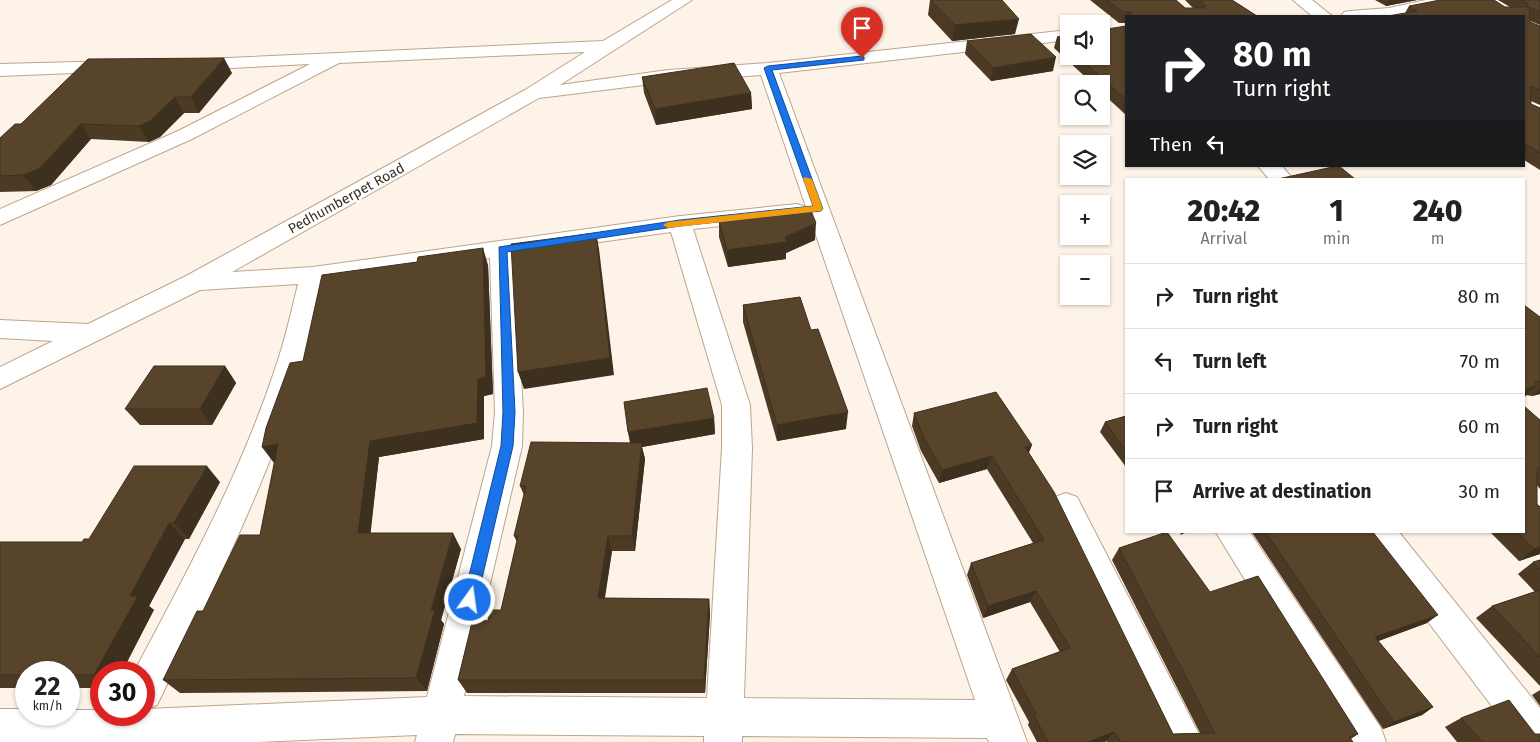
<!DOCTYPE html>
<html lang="en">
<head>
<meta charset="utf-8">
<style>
  :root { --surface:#fff; --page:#f2f2f2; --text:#222; --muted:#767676; --line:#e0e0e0 }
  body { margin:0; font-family:"Fira Sans",sans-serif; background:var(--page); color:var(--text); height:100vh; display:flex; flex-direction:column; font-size:19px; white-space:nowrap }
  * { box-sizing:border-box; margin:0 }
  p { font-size:16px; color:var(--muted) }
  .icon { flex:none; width:28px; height:28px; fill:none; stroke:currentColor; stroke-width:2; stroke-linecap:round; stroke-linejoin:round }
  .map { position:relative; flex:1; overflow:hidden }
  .panel { position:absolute; left:1125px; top:178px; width:400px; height:355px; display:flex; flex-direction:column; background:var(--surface); border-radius:0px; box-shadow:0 1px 4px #0004 }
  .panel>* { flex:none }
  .hud { position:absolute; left:1125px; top:15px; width:400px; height:152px; border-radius:0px; box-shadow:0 1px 4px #0004; background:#202124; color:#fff; overflow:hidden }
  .tools { position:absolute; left:1060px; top:15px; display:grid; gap:10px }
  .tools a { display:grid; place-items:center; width:50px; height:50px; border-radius:0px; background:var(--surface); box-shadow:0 1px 4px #0004; font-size:25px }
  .speed { position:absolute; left:15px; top:661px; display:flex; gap:10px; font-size:25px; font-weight:700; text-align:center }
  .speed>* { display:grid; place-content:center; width:65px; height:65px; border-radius:50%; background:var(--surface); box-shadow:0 1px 4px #0004; line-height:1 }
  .speed small { font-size:12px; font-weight:400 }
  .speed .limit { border:8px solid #d22; background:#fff; color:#111 }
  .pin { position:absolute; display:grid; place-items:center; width:42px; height:42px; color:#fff; margin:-51px -21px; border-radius:50% 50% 50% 0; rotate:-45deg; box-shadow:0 0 5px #0007 }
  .pin .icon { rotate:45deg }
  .me { position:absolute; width:55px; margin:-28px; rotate:14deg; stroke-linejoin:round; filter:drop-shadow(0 0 4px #0008) }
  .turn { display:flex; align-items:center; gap:18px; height:105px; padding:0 25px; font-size:22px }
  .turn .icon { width:65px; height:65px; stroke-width:2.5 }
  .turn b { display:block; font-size:35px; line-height:42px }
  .then { display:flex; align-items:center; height:48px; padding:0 25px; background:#0003; gap:10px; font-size:19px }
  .eta { display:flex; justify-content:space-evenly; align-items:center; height:85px; text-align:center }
  .eta b { font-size:30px; font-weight:800; line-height:35px }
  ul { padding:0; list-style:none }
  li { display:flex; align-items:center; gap:15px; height:65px; padding:0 25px; border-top:1px solid var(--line) }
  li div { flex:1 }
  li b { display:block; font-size:19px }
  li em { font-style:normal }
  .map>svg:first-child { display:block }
</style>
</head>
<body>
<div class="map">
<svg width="1540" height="742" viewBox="0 0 1540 742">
  <rect width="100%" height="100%" fill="#fdf3e8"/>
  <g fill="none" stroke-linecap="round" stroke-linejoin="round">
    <defs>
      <g id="minor">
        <path d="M672 0H692L560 85 668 70 768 63 1069 30V40L779 73 1027 742H989L987 738 742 736V742H704V736L455 734 453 742H415L417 735 258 742H0V709H26V715H69V710H101V715H144V672H134C186 574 240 475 275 369 285 341 291 312 298 284L200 290 0 389V367L53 341 0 338V320L88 324 186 276 525 90 585 52 339 63 192 139 0 225V209L178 131 310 64 189 70 182 68 180 64 182 60 603 41ZM761 75 806 207 797 204 680 216 313 267 232 272 539 98 668 82ZM808 212 975 700 744 698 752 448 750 405 693 229 797 218 805 216ZM671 232 722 405V448L707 698 464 696 522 446 523 412 514 254ZM490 258 495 412 492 446 427 697 147 709 157 705C210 596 266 486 302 370 311 341 317 311 324 282Z"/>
        <polygon points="1293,0 1312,0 1332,16 1312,16"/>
        <polygon points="1426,0 1457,0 1455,4 1398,16 1341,16 1344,12 1350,11 1389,8"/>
        <polygon points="116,61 123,63 125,67 123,71 0,76 0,64"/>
        <polygon points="1258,166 1282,166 1293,179 1269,179"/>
        <polygon points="1066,493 1077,497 1203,742 1164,742 1050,506 1055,497"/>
        <polygon points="1215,531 1249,531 1381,728 1386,742 1345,742"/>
        <polygon points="1362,531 1398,531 1540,708 1540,742 1519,742 1367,541"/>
      </g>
    </defs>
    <use href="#minor" stroke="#bca58a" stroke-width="2"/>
    <use href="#minor" fill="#fff" fill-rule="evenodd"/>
  </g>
  <g fill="#4c3a25">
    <polygon points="930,0 1015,34 952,41 928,15"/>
    <polygon points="1090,0 1176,0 1185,8 1193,8 1185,0 1232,0 1257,16 1126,16 1126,23 1119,23"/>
    <polygon points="1375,0 1417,0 1386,6"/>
    <polygon points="1498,0 1540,0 1540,25 1530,21 1530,22 1540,26 1540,105 1531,101 1531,104 1540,108 1540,170 1524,160 1524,16 1405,13 1409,6 1510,7"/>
    <polygon points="1126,26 1126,115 1101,92 1101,84 1093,84 1054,48 1057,37 1069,35 1069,56 1101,56"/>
    <polygon points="967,41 1053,71 991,81 965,54"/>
    <polygon points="232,73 199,113 184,113 160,137 149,142 91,139 51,185 36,191 0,192 0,138 21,124"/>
    <polygon points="642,77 751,93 752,109 656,125 644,93"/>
    <polygon points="719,221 815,240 786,253 786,259 728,267 719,237"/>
    <polygon points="488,265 493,394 484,396 484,439 379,457 370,533 461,549 441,620 444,624 427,691 180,693 163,680 203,611 260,535 275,463 262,447"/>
    <polygon points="743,305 846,429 777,441 743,322"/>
    <polygon points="1540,317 1540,394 1532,396 1526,395"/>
    <polygon points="225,366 236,383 212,425 140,425 125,409"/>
    <polygon points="914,413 1029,453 1173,734 1200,733 1112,560 1119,548 1210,592 1358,734 1351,739 1353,742 1107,742 1106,741 1105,742 1037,742 1028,725 1029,722 1006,680 1012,669 1060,652 1030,602 983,618 967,575 971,563 1033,543 987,469 939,483 921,451 912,426"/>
    <polygon points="1126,416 1126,467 1100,432 1105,422"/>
    <polygon points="714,418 715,434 642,447 645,459 635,551 612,551 605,598 709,599 710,614 705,693 467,693 458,680 475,610 480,620 488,621 501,610 517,542 514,536 524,495 520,486 630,443 628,432"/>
    <polygon points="1540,420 1540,489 1537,485 1537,504 1540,507 1540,554 1519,561 1489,531 1524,531"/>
    <polygon points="220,482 189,539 185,539 149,606 154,610 101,672 101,688 69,688 69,672 26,672 26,688 0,688 0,542 82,542"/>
    <polygon points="1251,531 1372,531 1427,623 1378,641 1433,707 1422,715 1383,729"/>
    <polygon points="1540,560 1540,686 1476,618 1492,606 1535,592 1518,574 1533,562"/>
    <polygon points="1540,690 1540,706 1532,695"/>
    <polygon points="1461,718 1535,734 1540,742 1457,742 1445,727"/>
  </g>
  <g fill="#3e301e">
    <polygon points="1389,0 1417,0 1386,6"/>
    <polygon points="1019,19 1015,34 952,41 955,25"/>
    <polygon points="1056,57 1053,71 991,81 993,68"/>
    <polygon points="224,58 232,73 199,113 191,97"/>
    <polygon points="751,93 752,109 656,125 655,109"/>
    <polygon points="175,97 184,113 160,137 149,142 139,126"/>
    <polygon points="81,124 91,139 51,185 36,191 23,175"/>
    <polygon points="816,223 815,240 786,253 786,259 728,267 727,250 785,237"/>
    <polygon points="596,233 599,249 614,375 524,389 518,372"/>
    <polygon points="483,248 488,265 493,394 484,396 484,439 379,457 369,548 358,533 370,441"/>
    <polygon points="225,366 236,383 212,425 200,409"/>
    <polygon points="1535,386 1524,398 1524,390"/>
    <polygon points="1540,388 1540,394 1532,396"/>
    <polygon points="848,412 846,429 777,441 777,425"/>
    <polygon points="714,418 715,434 642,447 645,459 635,551 632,536 632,449 628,432"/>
    <polygon points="278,444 290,460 274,463 262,447"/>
    <polygon points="1032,445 1027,458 1025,447"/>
    <polygon points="992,456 987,469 939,483 942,470"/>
    <polygon points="207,466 220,482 189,539 174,523"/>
    <polygon points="169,523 185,539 149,606 154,610 122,672 101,672 101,680 94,675 130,596"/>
    <polygon points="1182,531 1190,531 1180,535"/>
    <polygon points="453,533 461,549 441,620 444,624 427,691 416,678 431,610"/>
    <polygon points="608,536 612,551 602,613 598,598"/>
    <polygon points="1540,547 1540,554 1519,561 1534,549"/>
    <polygon points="1036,591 1030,602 983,618 988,606"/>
    <polygon points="709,599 710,614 705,693 704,680"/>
    <polygon points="475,610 483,624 476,620"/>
    <polygon points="1438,615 1427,623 1365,646 1375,637"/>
    <polygon points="1433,707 1422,715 1383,729 1394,722"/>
    <polygon points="1114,732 1106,741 1105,742 1088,742"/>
  </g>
  <g fill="#58442b" stroke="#3e301e">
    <polygon points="930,0 1002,0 1019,19 955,25"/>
    <polygon points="1106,0 1176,0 1185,8 1204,8 1206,6 1200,0 1232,0 1257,16 1131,16 1131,12 1123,12"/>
    <polygon points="1440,0 1494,0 1505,7 1528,7 1528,4 1521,0 1540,0 1540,12 1529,7 1530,22 1540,26 1540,90 1530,86 1531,104 1540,108 1540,153 1524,143 1524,16 1388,16 1417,11 1409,6"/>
    <polygon points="1126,26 1126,100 1078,56 1101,56 1101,30"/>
    <polygon points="1031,34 1056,57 993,68 967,41"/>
    <polygon points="1069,35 1069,48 1057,37"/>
    <polygon points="224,58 191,97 175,97 150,121 139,126 81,124 39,169 23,175 0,176 0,138 15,124 21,124 88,59"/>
    <polygon points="734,63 751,93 655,109 642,77"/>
    <polygon points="1337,166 1339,166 1355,179 1278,179"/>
    <polygon points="810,208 816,223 785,237 787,242 727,250 719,221"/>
    <polygon points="596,233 610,358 518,372 511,244"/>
    <polygon points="483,248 486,377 478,379 477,423 370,441 358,533 453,533 431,610 435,610 416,678 163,680 197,611 203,611 240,535 260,535 278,444 262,447 266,428 290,363 303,361 322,275 417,262 418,257"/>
    <polygon points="800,297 811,330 818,329 848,412 777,425 743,305"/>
    <polygon points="1524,305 1540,317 1540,382 1536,381 1535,386 1524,390"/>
    <polygon points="154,366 225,366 200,409 125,409"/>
    <polygon points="707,388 714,418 628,432 624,402"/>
    <polygon points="996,392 1032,445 1025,447 1054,492 1173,734 1215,733 1119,548 1167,532 1210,592 1258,576 1358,734 1349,737 1353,742 1121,742 1114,732 1088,742 1048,742 1034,715 1036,714 1012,669 1070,648 1036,591 988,606 971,563 1044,540 992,456 942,470 924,438 914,413"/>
    <polygon points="1524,406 1540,420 1540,468 1539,468 1537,469 1537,504 1540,507 1540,547 1534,549 1516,531 1524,531"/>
    <polygon points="1126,416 1126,451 1105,422"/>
    <polygon points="531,442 642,443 632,536 608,536 598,598 709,599 704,680 458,680 475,610 476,620 488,621 490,610 501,610 518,536 514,536 526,486 520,486"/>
    <polygon points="134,466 207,466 174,523 169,523 130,596 138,596 94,675 69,675 69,672 26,672 26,675 0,675 0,542 82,542 84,539 89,539"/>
    <polygon points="1265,531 1372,531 1438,615 1375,637 1433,707 1394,722"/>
    <polygon points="1540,560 1540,569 1533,562"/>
    <polygon points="1540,590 1540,657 1492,606"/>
    <polygon points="1509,700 1535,734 1540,734 1540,742 1482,742 1461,718"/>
  </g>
  <polygon fill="#1a73e8" stroke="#114b97" points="862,56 864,57 864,60 772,70 823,209 821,211 680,226 507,252 515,412 513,446 477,600 475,604 470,606 465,604 463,600 501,446 503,412 499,247 680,220 813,206 764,68 768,66"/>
  <polygon fill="#f59e0b" points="804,177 812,179 823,209 821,211 668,228 663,225 668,222 813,206 803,179"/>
  <g text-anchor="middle" stroke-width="5" stroke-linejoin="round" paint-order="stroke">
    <g font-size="14" fill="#392f24" stroke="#fff">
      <text transform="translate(346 198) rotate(-29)" y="5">Pedhumberpet Road</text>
    </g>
  </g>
</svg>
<div class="tools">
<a><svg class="icon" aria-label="sound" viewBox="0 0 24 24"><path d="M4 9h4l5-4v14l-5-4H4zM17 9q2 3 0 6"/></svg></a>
<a><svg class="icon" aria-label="search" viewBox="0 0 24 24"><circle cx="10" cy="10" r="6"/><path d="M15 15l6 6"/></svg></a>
<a><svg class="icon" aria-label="layers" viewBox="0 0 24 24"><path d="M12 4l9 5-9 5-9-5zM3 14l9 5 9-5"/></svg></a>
<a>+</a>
<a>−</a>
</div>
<div class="speed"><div>22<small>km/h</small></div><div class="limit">30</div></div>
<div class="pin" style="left:862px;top:58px;background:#d93025"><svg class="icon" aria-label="arrive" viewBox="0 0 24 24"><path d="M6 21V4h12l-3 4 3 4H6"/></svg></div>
<svg class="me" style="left:470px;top:600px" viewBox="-20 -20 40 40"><circle r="17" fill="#1a73e8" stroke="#fff" stroke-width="3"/><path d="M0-11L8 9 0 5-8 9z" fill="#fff"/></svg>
<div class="hud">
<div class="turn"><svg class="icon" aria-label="right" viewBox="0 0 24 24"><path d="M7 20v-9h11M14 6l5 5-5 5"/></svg><div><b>80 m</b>Turn right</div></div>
<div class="then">Then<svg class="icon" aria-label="left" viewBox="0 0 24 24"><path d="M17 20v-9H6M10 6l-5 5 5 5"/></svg></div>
</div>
<section class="panel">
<div class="eta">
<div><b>20:42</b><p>Arrival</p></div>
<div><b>1</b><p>min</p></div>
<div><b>240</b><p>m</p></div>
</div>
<ul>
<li><svg class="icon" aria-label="right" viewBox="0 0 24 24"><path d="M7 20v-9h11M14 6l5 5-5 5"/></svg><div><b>Turn right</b></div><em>80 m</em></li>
<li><svg class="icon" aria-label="left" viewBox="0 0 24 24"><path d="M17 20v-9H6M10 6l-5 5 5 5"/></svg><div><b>Turn left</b></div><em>70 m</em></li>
<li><svg class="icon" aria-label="right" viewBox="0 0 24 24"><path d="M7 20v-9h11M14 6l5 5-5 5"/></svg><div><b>Turn right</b></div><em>60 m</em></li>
<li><svg class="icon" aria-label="arrive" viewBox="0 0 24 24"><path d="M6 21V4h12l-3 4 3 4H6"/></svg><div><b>Arrive at destination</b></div><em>30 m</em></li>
</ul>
</section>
</div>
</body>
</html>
